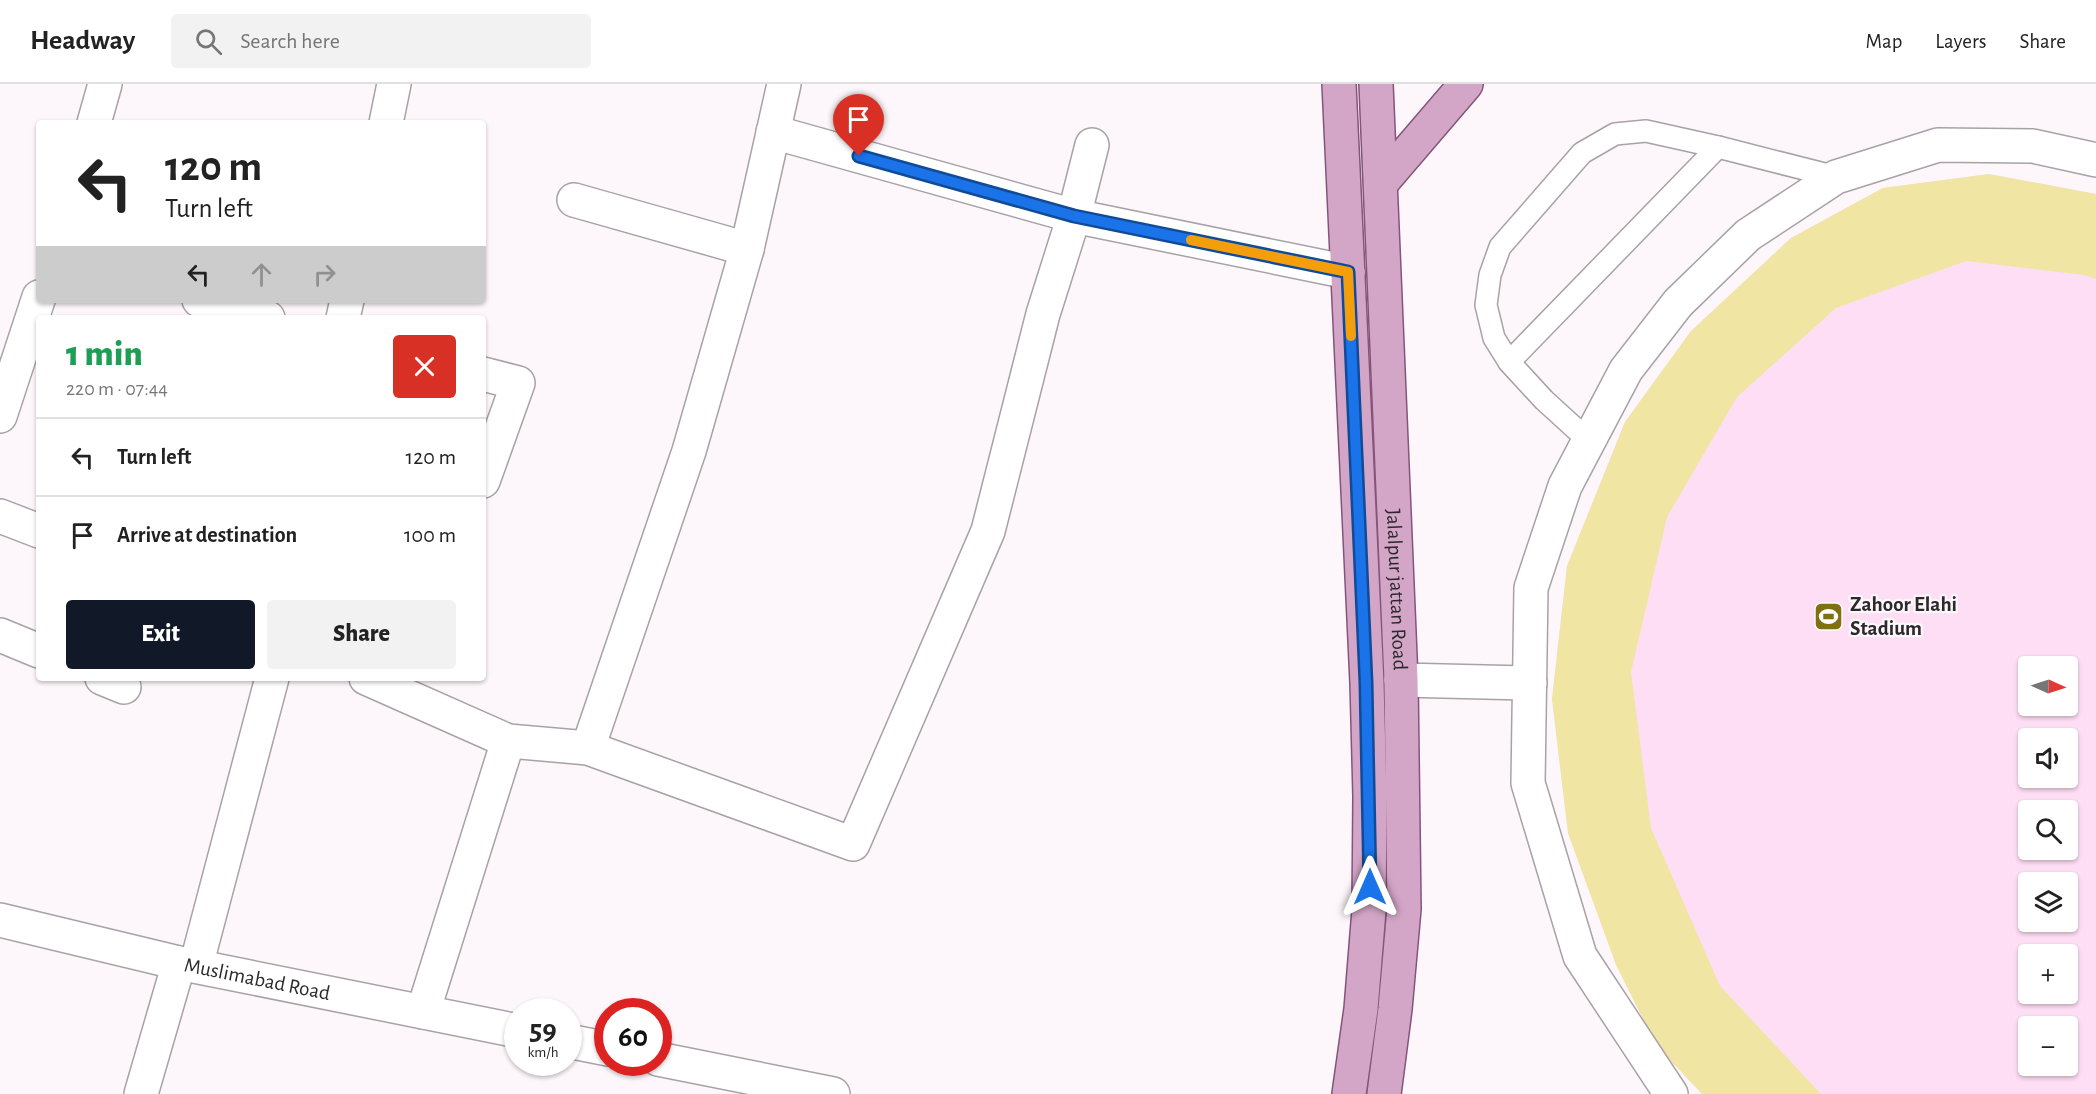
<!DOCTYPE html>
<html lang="en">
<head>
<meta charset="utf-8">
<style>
  :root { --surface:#fff; --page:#f2f2f2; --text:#222; --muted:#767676; --line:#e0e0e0; --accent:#111827 }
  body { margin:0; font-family:"Alegreya Sans",sans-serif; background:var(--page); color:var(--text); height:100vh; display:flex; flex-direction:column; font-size:22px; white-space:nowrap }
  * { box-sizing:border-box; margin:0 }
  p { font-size:20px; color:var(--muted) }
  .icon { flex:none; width:33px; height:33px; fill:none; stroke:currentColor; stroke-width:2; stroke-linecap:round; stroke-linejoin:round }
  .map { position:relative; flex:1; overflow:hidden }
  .drawer { position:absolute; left:36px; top:231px; width:450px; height:366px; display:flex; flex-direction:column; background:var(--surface); border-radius:6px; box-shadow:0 2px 4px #0004 }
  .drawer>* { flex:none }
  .hud { position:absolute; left:36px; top:36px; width:450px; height:183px; border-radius:6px; box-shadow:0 2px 4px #0004; background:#fff; color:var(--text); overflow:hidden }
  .needle { width:39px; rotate:93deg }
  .tools { position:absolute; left:2018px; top:572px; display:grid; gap:12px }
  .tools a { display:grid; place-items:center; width:60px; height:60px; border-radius:6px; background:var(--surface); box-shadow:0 2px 4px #0004; font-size:30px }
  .speed { position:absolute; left:504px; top:914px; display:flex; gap:12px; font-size:30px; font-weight:700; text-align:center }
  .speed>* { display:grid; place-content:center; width:78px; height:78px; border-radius:50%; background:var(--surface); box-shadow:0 2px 4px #0004; line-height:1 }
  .speed small { font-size:15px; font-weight:400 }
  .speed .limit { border:9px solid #d22; background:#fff; color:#111 }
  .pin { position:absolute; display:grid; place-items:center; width:51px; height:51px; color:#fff; margin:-62px -26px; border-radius:50% 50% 50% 0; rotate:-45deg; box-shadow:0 0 6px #0007 }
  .pin .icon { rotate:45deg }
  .me { position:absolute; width:66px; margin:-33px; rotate:0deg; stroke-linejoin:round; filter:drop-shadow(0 0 4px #0008) }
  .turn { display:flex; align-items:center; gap:21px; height:126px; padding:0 30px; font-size:27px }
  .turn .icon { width:78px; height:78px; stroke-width:2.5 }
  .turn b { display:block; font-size:42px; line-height:51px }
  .lanes { display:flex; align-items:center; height:57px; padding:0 30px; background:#0003; justify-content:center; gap:30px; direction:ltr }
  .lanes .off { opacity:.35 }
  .round { display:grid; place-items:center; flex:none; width:63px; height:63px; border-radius:6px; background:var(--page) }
  .overview { display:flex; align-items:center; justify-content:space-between; height:102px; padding:0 30px }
  h1 { font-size:36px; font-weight:800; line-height:45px; color:#1e9e55 }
  .button { display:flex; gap:12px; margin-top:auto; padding:12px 30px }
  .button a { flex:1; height:69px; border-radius:6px; background:var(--accent); color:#fff; font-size:24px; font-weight:800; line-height:69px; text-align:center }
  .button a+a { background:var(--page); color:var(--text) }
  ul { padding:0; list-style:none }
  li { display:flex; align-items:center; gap:18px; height:78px; padding:0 30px; border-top:2px solid var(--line) }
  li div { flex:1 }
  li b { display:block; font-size:22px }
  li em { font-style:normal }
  header { display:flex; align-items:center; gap:36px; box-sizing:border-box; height:84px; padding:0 30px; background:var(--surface); border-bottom:2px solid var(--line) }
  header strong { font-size:28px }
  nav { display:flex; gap:33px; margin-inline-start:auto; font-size:21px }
  .search { width:420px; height:54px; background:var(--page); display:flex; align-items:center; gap:15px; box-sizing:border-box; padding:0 21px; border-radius:6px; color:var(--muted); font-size:22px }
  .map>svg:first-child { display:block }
</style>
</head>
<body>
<header>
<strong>Headway</strong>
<div class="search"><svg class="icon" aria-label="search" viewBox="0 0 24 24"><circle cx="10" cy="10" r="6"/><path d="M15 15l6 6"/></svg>Search here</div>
<nav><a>Map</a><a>Layers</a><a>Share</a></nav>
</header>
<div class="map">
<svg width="2096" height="1010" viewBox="0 0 2096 1010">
  <rect width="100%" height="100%" fill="#fdf7fb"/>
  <path fill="#fedef5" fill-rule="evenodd" d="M1989 90 2096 110V1010H1702L1656 961 1616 880 1568 749 1552 615 1567 482 1625 338 1691 247 1791 154 1883 104ZM2028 582H2067V621H2028ZM2028 654H2067V693H2028ZM2028 726H2067V765H2028ZM2028 798H2067V837H2028ZM2028 870H2067V909H2028ZM2028 942H2067V981H2028Z"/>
  <polygon fill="#f0e5a3" points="1989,90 2096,110 2096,195 2084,191 1966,177 1836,224 1737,313 1667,433 1631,588 1651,744 1720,902 1821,1010 1702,1010 1656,961 1616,881 1568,749 1552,615 1567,482 1625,338 1691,247 1791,154 1883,104"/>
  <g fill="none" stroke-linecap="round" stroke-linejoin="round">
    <defs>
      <g id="lane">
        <polyline points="1509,278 1718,63"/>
        <polyline points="1589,357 1544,316 1509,278 1494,254 1486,221 1490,191 1500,163 1582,69 1615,50 1646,47 1718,63 1836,93"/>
      </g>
      <g id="street">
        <polyline points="94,39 105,0"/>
        <polyline points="386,39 394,0"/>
        <polyline points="773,48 1074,132 1348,188"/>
        <polyline points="574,116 747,165"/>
        <polyline points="199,216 268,234"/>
        <polyline points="343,234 347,216"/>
        <polyline points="483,290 518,299 483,397"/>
        <polyline points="0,332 39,213"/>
        <polyline points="0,432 39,447"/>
        <polyline points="0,551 39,567"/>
        <polyline points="102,594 124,603"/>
        <polyline points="366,594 508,657 588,664 853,760 988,447 1043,230 1074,132 1092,61"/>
        <polyline points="1401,596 1530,599"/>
        <polyline points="588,664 689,367 747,165 784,0"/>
        <path id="s1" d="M0 836 179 879 518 947"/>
        <polyline points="196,882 272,594"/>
        <polyline points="423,928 508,657"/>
        <polyline points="568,957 608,965"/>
        <polyline points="658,975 833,1010"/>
        <polyline points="141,1010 179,879"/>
        <polyline points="1671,1010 1580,872 1528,699 1531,504 1565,402 1626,286 1678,219 1748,151 1836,93 1938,61 2033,62 2096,76"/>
      </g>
      <g id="primary">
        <polyline points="1339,0 1367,599 1370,712 1369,826 1361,925 1349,1010"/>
        <path id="s2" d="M1376 0 1401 596 1404 825 1395 925 1384 1010"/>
        <polyline points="1382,98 1466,0"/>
      </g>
    </defs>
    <use href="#lane" stroke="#a8a2a6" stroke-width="24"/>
    <use href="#street" stroke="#a8a2a6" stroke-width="36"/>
    <use href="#primary" stroke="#85547a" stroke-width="36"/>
    <use href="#lane" stroke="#fff" stroke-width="21"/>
    <use href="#street" stroke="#fff" stroke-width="33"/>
    <use href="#primary" stroke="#d3a6c8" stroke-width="33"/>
  </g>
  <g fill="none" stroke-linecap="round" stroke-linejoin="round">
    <defs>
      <polyline id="route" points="859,72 1074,132 1348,188 1366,599 1370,803"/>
    </defs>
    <use href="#route" stroke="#114b97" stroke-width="15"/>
    <use href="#route" stroke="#1a73e8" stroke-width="10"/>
    <polyline stroke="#f59e0b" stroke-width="10" points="1191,156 1348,188 1351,252"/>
  </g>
  <defs>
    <symbol id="stadium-square" viewBox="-11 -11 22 22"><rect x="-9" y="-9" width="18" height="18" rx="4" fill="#7f7111" stroke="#fdf7fb"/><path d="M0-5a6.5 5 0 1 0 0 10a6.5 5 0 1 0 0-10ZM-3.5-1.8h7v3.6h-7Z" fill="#fff"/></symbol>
  </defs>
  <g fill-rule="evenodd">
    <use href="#stadium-square" x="1812" y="516" width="33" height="33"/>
  </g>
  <g text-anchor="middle" stroke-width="4.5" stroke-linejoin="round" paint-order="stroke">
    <g font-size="21" fill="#2b292b" stroke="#fdf7fb">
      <text dy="7" stroke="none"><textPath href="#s2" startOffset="506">Jalalpur jattan Road</textPath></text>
      <text dy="7" stroke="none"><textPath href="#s1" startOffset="264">Muslimabad Road</textPath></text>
    </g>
    <g font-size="21" font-weight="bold" fill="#2b292b" stroke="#fdf7fb" text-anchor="start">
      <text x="1850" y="527">Zahoor Elahi<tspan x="1850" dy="24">Stadium</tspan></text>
    </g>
  </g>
</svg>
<div class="tools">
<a><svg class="needle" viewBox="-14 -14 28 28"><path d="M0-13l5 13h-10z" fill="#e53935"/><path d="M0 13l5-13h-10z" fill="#767676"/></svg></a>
<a><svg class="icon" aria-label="sound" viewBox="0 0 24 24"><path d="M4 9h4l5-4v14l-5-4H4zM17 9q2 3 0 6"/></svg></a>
<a><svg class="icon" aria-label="search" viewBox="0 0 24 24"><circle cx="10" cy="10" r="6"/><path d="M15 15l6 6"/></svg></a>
<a><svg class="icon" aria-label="layers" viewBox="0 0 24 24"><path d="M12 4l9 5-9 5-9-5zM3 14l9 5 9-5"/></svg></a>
<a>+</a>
<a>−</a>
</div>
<div class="speed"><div>59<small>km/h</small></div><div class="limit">60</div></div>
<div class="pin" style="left:859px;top:72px;background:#d93025"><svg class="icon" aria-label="arrive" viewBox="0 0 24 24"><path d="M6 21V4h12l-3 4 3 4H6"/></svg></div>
<svg class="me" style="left:1370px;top:803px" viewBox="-20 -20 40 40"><path d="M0-17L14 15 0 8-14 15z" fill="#1a73e8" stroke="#fff" stroke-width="4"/></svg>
<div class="hud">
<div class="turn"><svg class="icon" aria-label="left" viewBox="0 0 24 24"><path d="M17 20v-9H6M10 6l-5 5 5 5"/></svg><div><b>120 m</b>Turn left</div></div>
<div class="lanes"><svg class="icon" aria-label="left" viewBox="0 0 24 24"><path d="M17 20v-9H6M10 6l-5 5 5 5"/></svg><svg class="icon off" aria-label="ahead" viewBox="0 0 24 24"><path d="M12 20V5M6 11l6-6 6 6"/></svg><svg class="icon off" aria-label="right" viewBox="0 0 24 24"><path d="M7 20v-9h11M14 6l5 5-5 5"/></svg></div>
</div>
<section class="drawer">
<div class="overview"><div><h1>1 min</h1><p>220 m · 07:44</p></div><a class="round" style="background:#d93025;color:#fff"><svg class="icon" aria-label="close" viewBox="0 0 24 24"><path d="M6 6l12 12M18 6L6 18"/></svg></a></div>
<ul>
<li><svg class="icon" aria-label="left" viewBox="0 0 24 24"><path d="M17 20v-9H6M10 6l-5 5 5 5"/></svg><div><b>Turn left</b></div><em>120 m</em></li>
<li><svg class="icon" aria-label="arrive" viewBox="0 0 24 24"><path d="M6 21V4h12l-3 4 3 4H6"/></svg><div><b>Arrive at destination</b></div><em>100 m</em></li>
</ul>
<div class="button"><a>Exit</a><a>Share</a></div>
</section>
</div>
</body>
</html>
